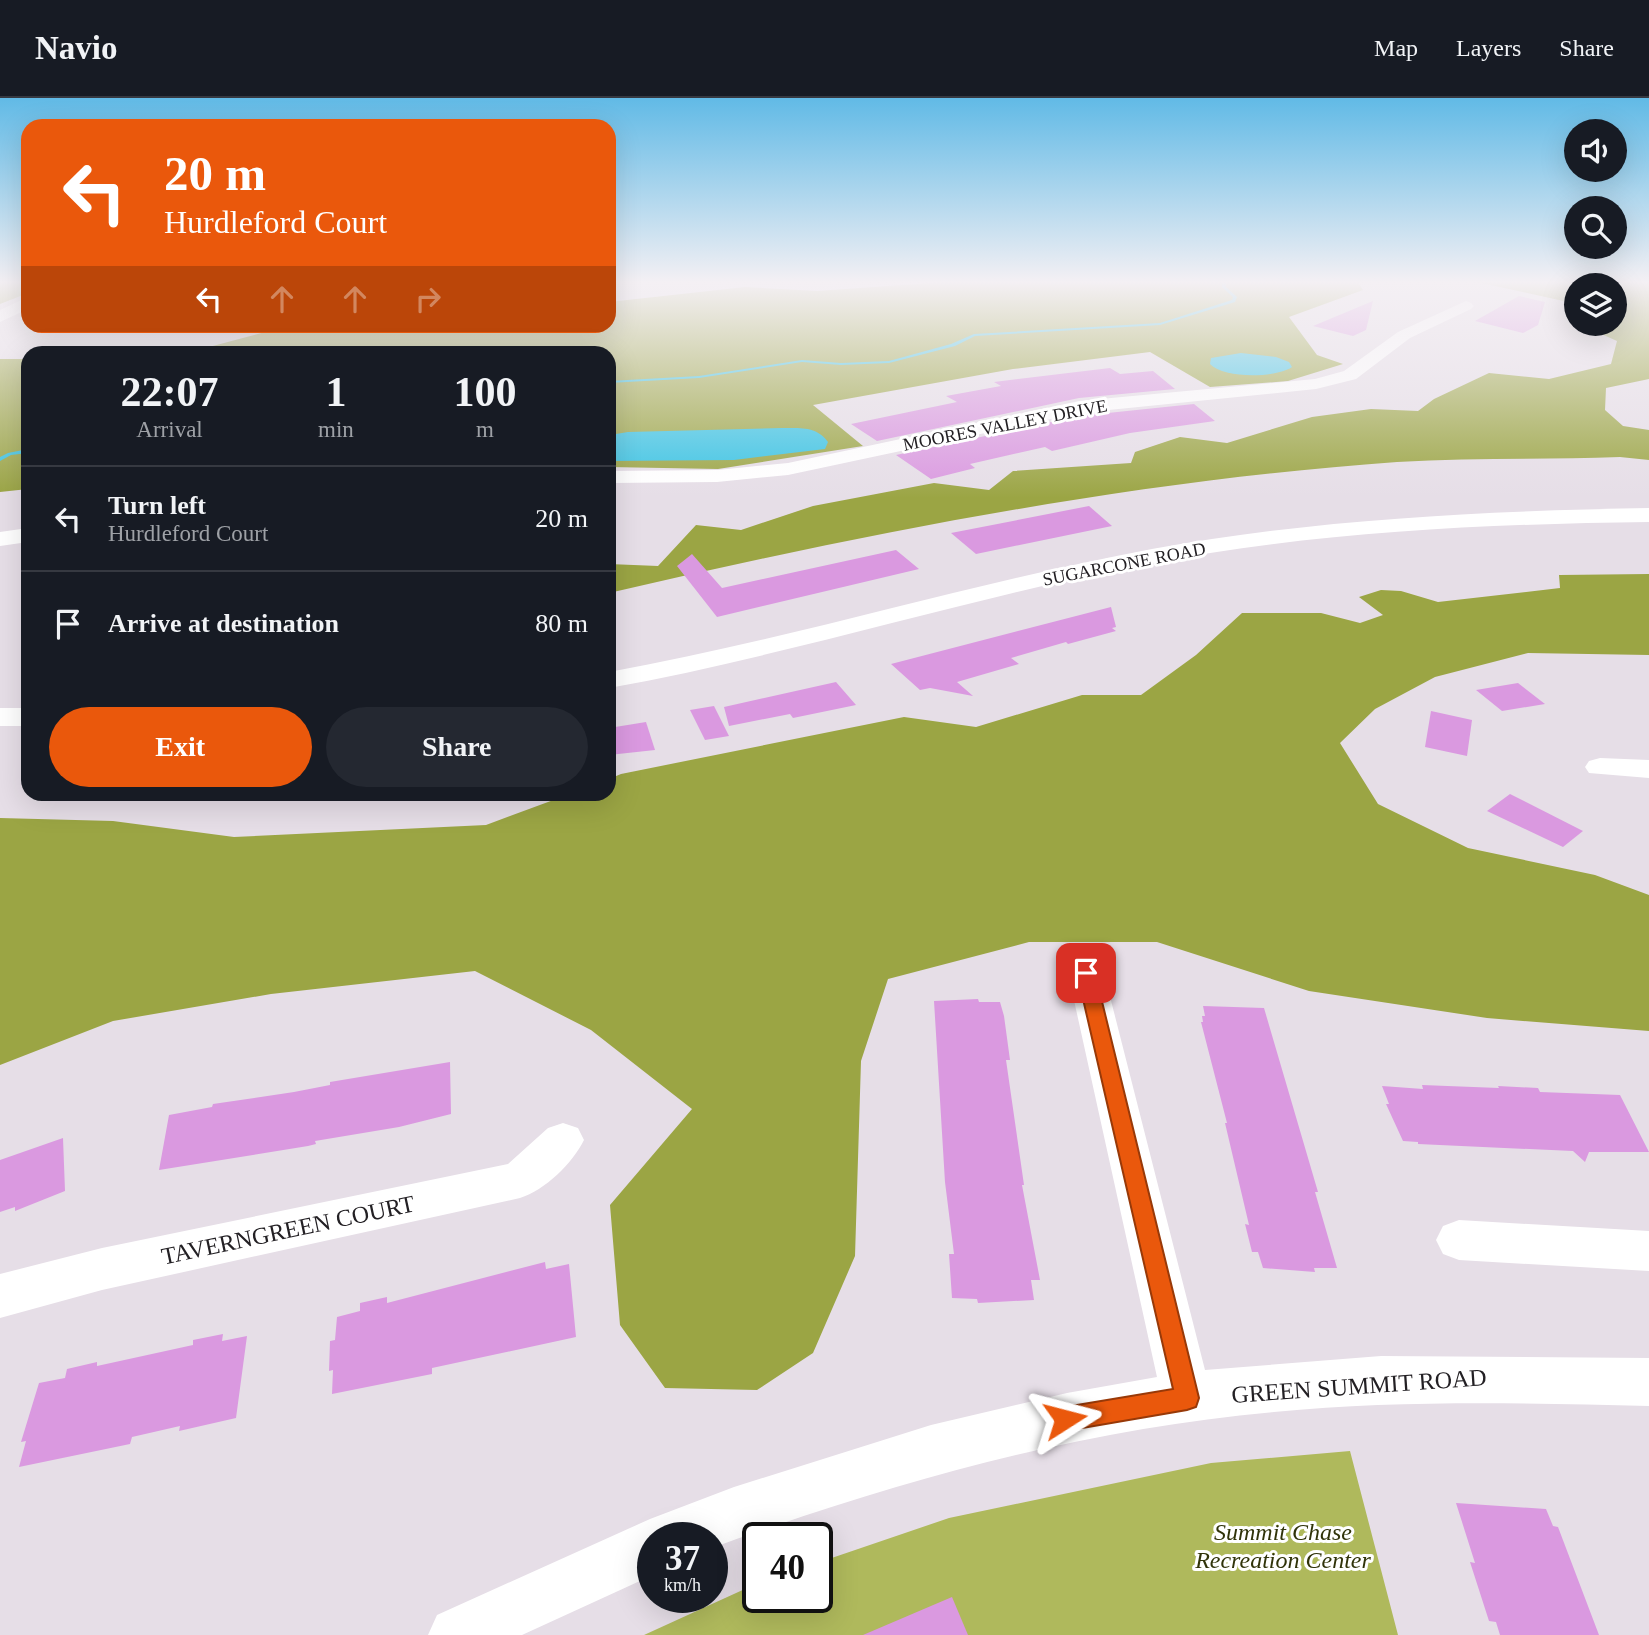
<!DOCTYPE html>
<html lang="en">
<head>
<meta charset="utf-8">
<style>
  :root { --surface:#171b24; --page:#242831; --text:#f1f3f6; --muted:#9ea1a6; --line:#363941; --accent:#ea580c }
  body { margin:0; font-family:Georgia,serif; background:var(--page); color:var(--text); height:100vh; display:flex; flex-direction:column; font-size:26px; white-space:nowrap }
  * { box-sizing:border-box; margin:0 }
  p { font-size:23px; color:var(--muted) }
  .icon { flex:none; width:38px; height:38px; fill:none; stroke:currentColor; stroke-width:2; stroke-linecap:round; stroke-linejoin:round }
  .map { position:relative; flex:1; overflow:hidden }
  .sheet { position:absolute; left:21px; top:248px; width:595px; height:455px; display:flex; flex-direction:column; background:var(--surface); border-radius:21px; box-shadow:0 7px 28px #0002 }
  .sheet>* { flex:none }
  .banner { position:absolute; left:21px; top:21px; width:595px; height:214px; border-radius:21px; box-shadow:0 7px 28px #0002; background:#ea580c; color:#fff; overflow:hidden }
  .buttons { position:absolute; left:1564px; top:21px; display:grid; gap:14px }
  .buttons a { display:grid; place-items:center; width:63px; height:63px; border-radius:50%; background:var(--surface); box-shadow:0 7px 28px #0002; font-size:35px }
  .speed { position:absolute; left:637px; top:1424px; display:flex; gap:14px; font-size:35px; font-weight:700; text-align:center }
  .speed>* { display:grid; place-content:center; width:91px; height:91px; border-radius:50%; background:var(--surface); box-shadow:0 7px 28px #0002; line-height:1 }
  .speed small { font-size:18px; font-weight:400 }
  .speed .limit { border:4px solid #111; border-radius:10px; background:#fff; color:#111 }
  .pin { position:absolute; display:grid; place-items:center; width:60px; height:60px; color:#fff; margin:-30px; border-radius:14px; box-shadow:0 4px 10px #0006 }
  .me { position:absolute; width:77px; margin:-38px; rotate:81deg; stroke-linejoin:round; filter:drop-shadow(0 0 5px #0008) }
  .turn { display:flex; align-items:center; gap:24px; height:147px; padding:0 28px; font-size:32px }
  .turn .icon { width:91px; height:91px; stroke-width:2.5 }
  .turn b { display:block; font-size:49px; line-height:60px }
  .lanes { display:flex; align-items:center; height:66px; padding:0 28px; background:#0003; justify-content:center; gap:35px; direction:ltr }
  .lanes .off { opacity:.35 }
  .eta { display:flex; justify-content:space-evenly; align-items:center; height:119px; text-align:center }
  .eta b { font-size:42px; font-weight:800; line-height:49px }
  .cta { display:flex; gap:14px; margin-top:auto; padding:14px 28px }
  .cta a { flex:1; height:80px; border-radius:42px; background:var(--accent); color:#fff; font-size:28px; font-weight:800; line-height:80px; text-align:center }
  .cta a+a { background:var(--page); color:var(--text) }
  ul { padding:0; list-style:none }
  li { display:flex; align-items:center; gap:21px; height:105px; padding:0 28px; border-top:2px solid var(--line) }
  li div { flex:1 }
  li b { display:block; font-size:26px }
  li em { font-style:normal }
  header { display:flex; align-items:center; gap:42px; box-sizing:border-box; height:98px; padding:0 35px; background:var(--surface); border-bottom:2px solid var(--line) }
  header strong { font-size:33px }
  nav { display:flex; gap:38px; margin-inline-start:auto; font-size:24px }
  .map>svg:first-child { display:block }
</style>
</head>
<body>
<header>
<strong>Navio</strong>
<nav><a>Map</a><a>Layers</a><a>Share</a></nav>
</header>
<div class="map">
<svg width="1649" height="1537" viewBox="0 0 1649 1537">
  <rect width="100%" height="100%" fill="#e6dee7"/>
  <polygon fill="#afb95c" points="1350,1353 1398,1537 644,1537 758,1485 758,1500 817,1500 817,1465 949,1420 1211,1365"/>
  <g fill="#9ba544">
    <polygon points="0,184 28,184 28,195 0,206"/>
    <polygon points="945,184 1358,184 1363,192 1289,219 1317,257 1343,266 1288,283 1210,289 1150,254 1013,271 813,307 863,348 718,371 609,369 609,256 146,256 194,253 288,228 609,228 609,204 745,189 817,193"/>
    <path d="M1477 184H1649V281L1606 290 1605 312 1623 328 1649 332V362L1620 359C1546 362 1471 359 1397 364 1131 383 868 435 609 495V466L658 468 696 427 741 432 813 408 934 385 989 392 1013 373 1131 365 1135 354 1180 339 1227 345 1312 319 1371 311 1418 313 1434 301 1489 275 1549 281 1611 266 1617 243 1579 226H1615V187H1577V206Z"/>
    <polygon points="0,261 28,261 28,391 0,394"/>
    <polygon points="1649,476 1649,557 1528,555 1435,579 1375,611 1340,645 1378,706 1468,750 1595,777 1649,797 1649,933 1487,920 1309,893 1157,844 1029,844 888,881 861,963 855,1158 813,1255 757,1292 665,1290 620,1227 610,1107 692,1011 591,932 475,873 271,896 113,923 0,967 0,720 113,723 234,739 486,727 567,697 609,696 609,681 621,676 904,619 976,629 1082,597 1141,597 1196,557 1242,515 1321,515 1360,525 1383,517 1359,499 1381,492 1401,493 1438,504 1560,490 1559,477"/>
  </g>
  <g fill="#38c3e3">
    <path d="M1241 255 1276 259 1289 264 1292 269C1276 280 1224 281 1210 266L1211 260Z"/>
    <path d="M782 330C800 330 817 328 828 344L825 351 734 362 609 363 610 337 628 334Z"/>
  </g>
  <g fill="none" stroke-linecap="round" stroke-linejoin="round">
    <g fill="#38c3e3" fill-rule="evenodd">
      <polygon points="1222,184 1226,184 1226,189 1237,199 1235,204 1160,227 975,238 955,248 889,265 841,267 802,264 699,280 609,285 609,283 699,278 802,262 841,265 889,263 951,246 974,236 1160,225 1232,202 1233,199 1222,189"/>
      <polygon points="28,351 28,355 11,357 0,363 0,359 8,355"/>
    </g>
  </g>
  <g fill="#da99e0">
    <polygon points="1519,198 1545,204 1538,227 1523,235 1475,223"/>
    <polygon points="1373,203 1366,232 1353,238 1313,228"/>
    <polygon points="1110,270 1120,276 1153,273 1175,291 1079,300 877,343 851,326 957,304 946,298 1001,288 994,284"/>
    <polygon points="1194,306 1215,323 1130,335 1052,353 1045,349 970,366 975,370 931,381 896,357 1079,318"/>
    <polygon points="1089,408 1112,428 976,456 951,435"/>
    <polygon points="896,452 919,471 717,519 677,468 692,456 722,490"/>
    <polygon points="1111,509 1116,529 1112,530 1116,533 1068,546 1066,544 1011,560 1019,566 957,584 973,598 930,590 920,592 891,566"/>
    <polygon points="836,584 856,607 793,620 790,616 729,628 724,609"/>
    <polygon points="1518,585 1545,606 1502,613 1476,592"/>
    <polygon points="714,608 729,638 705,642 690,612"/>
    <polygon points="1431,613 1472,622 1467,658 1425,649"/>
    <polygon points="646,624 655,652 609,657 609,630"/>
    <polygon points="1510,696 1583,733 1563,749 1487,713"/>
    <polygon points="978,901 979,904 1000,904 1004,918 1010,962 1006,962 1024,1087 1022,1087 1040,1182 1031,1182 1034,1202 978,1205 977,1201 952,1200 949,1156 954,1156 945,1084 934,903"/>
    <polygon points="1203,908 1264,910 1318,1094 1315,1094 1337,1170 1314,1170 1315,1174 1263,1170 1258,1154 1252,1154 1245,1126 1249,1127 1225,1025 1227,1025 1201,924 1203,924 1202,918 1205,918"/>
    <polygon points="450,964 451,1016 399,1029 315,1043 316,1046 308,1048 159,1072 169,1017 212,1009 213,1006 294,994 330,987 330,984"/>
    <polygon points="1422,987 1499,990 1498,988 1538,990 1540,994 1620,997 1649,1054 1589,1054 1585,1064 1573,1053 1418,1046 1418,1044 1403,1043 1386,1006 1389,1006 1382,988 1423,991"/>
    <polygon points="63,1040 65,1093 15,1113 15,1109 0,1114 0,1062"/>
    <polygon points="545,1164 546,1171 569,1166 576,1239 432,1270 432,1276 332,1296 333,1272 329,1273 330,1243 335,1242 337,1219 360,1213 360,1205 387,1199 387,1205"/>
    <polygon points="223,1236 222,1243 247,1238 236,1320 179,1333 180,1328 132,1339 130,1346 19,1369 26,1343 21,1344 39,1285 65,1280 67,1271 97,1264 97,1268 193,1247 193,1242"/>
    <polygon points="1456,1405 1546,1411 1553,1428 1558,1429 1599,1537 1500,1537 1496,1524 1489,1523 1470,1464 1475,1465"/>
    <polygon points="952,1499 968,1537 863,1537"/>
  </g>
  <g fill="none" stroke-linecap="round" stroke-linejoin="round">
    <g fill="#fff" fill-rule="evenodd">
      <polygon points="1466,203 1471,205 1474,208 1471,211 1410,240 1356,281 1316,291 1079,315 788,377 717,384 609,385 609,373 717,372 788,365 1079,303 1315,281 1344,273 1398,234"/>
      <path d="M1649 410V424C1483 426 1316 434 1152 465 969 499 792 557 609 590V574C792 541 970 485 1152 451 1316 421 1483 413 1649 410Z"/>
      <polygon points="28,430 28,444 0,448 0,434"/>
      <rect x="0" y="610" width="28" height="18"/>
      <polygon points="1600,660 1649,662 1649,680 1589,675 1585,669 1589,663"/>
      <path d="M1086 862 1099 866 1104 875 1205 1272 1381 1258 1649 1260V1308C1524 1305 1399 1302 1274 1314 1082 1331 894 1384 712 1450V1440H653V1477L522 1537H428L437 1517 650 1421 734 1389 931 1327 1067 1295 1157 1279 1068 875 1073 866Z"/>
      <path d="M563 1025 578 1030 584 1042C572 1066 545 1092 520 1100L102 1192 0 1220V1176L102 1150 508 1066 548 1030Z"/>
      <polygon points="1459,1122 1649,1133 1649,1173 1459,1162 1443,1156 1436,1142 1443,1128"/>
    </g>
    <polygon fill="#fff" fill-rule="evenodd" points="28,199 28,211 0,224 0,212"/>
  </g>
  <linearGradient id="sky" x2="0" y2="1"><stop stop-color="#61bae6"/><stop offset="0.46" stop-color="#f4f0f4"/><stop offset="1" stop-color="#f4f0f4" stop-opacity="0"/></linearGradient>
  <rect width="1649" height="400" fill="url(#sky)"/>
  <polygon fill="#ea580c" stroke="#983908" stroke-width="2" points="1086,869 1092,871 1095,875 1199,1300 1196,1309 1187,1312 1065,1333 1056,1330 1053,1321 1056,1312 1065,1309 1173,1291 1077,875 1080,871"/>
  <g text-anchor="middle" stroke-width="6" stroke-linejoin="round" paint-order="stroke">
    <g font-size="18" fill="#232024" stroke="#fff">
      <text transform="translate(1005 327) rotate(-11)" y="6">MOORES VALLEY DRIVE</text>
      <text transform="translate(1124 466) rotate(-11)" y="6">SUGARCONE ROAD</text>
    </g>
    <g font-size="24" fill="#232024" stroke="#fff">
      <text transform="translate(288 1132) rotate(-12)" y="8">TAVERNGREEN COURT</text>
      <text transform="translate(1359 1288) rotate(-4)" y="8">GREEN SUMMIT ROAD</text>
    </g>
    <g font-size="24" font-style="italic" fill="#303309" stroke="#fff">
      <text x="1283" y="1442">Summit Chase<tspan x="1283" dy="28">Recreation Center</tspan></text>
    </g>
  </g>
</svg>
<div class="buttons">
<a><svg class="icon" aria-label="sound" viewBox="0 0 24 24"><path d="M4 9h4l5-4v14l-5-4H4zM17 9q2 3 0 6"/></svg></a>
<a><svg class="icon" aria-label="search" viewBox="0 0 24 24"><circle cx="10" cy="10" r="6"/><path d="M15 15l6 6"/></svg></a>
<a><svg class="icon" aria-label="layers" viewBox="0 0 24 24"><path d="M12 4l9 5-9 5-9-5zM3 14l9 5 9-5"/></svg></a>
</div>
<div class="speed"><div>37<small>km/h</small></div><div class="limit">40</div></div>
<div class="pin" style="left:1086px;top:875px;background:#d93025"><svg class="icon" aria-label="arrive" viewBox="0 0 24 24"><path d="M6 21V4h12l-3 4 3 4H6"/></svg></div>
<svg class="me" style="left:1065px;top:1321px" viewBox="-20 -20 40 40"><path d="M0-17L14 15 0 8-14 15z" fill="#ea580c" stroke="#fff" stroke-width="4"/></svg>
<div class="banner">
<div class="turn"><svg class="icon" aria-label="left" viewBox="0 0 24 24"><path d="M17 20v-9H6M10 6l-5 5 5 5"/></svg><div><b>20 m</b>Hurdleford Court</div></div>
<div class="lanes"><svg class="icon" aria-label="left" viewBox="0 0 24 24"><path d="M17 20v-9H6M10 6l-5 5 5 5"/></svg><svg class="icon off" aria-label="ahead" viewBox="0 0 24 24"><path d="M12 20V5M6 11l6-6 6 6"/></svg><svg class="icon off" aria-label="ahead" viewBox="0 0 24 24"><path d="M12 20V5M6 11l6-6 6 6"/></svg><svg class="icon off" aria-label="right" viewBox="0 0 24 24"><path d="M7 20v-9h11M14 6l5 5-5 5"/></svg></div>
</div>
<section class="sheet">
<div class="eta">
<div><b>22:07</b><p>Arrival</p></div>
<div><b>1</b><p>min</p></div>
<div><b>100</b><p>m</p></div>
</div>
<ul>
<li><svg class="icon" aria-label="left" viewBox="0 0 24 24"><path d="M17 20v-9H6M10 6l-5 5 5 5"/></svg><div><b>Turn left</b><p>Hurdleford Court</p></div><em>20 m</em></li>
<li><svg class="icon" aria-label="arrive" viewBox="0 0 24 24"><path d="M6 21V4h12l-3 4 3 4H6"/></svg><div><b>Arrive at destination</b></div><em>80 m</em></li>
</ul>
<div class="cta"><a>Exit</a><a>Share</a></div>
</section>
</div>
</body>
</html>
